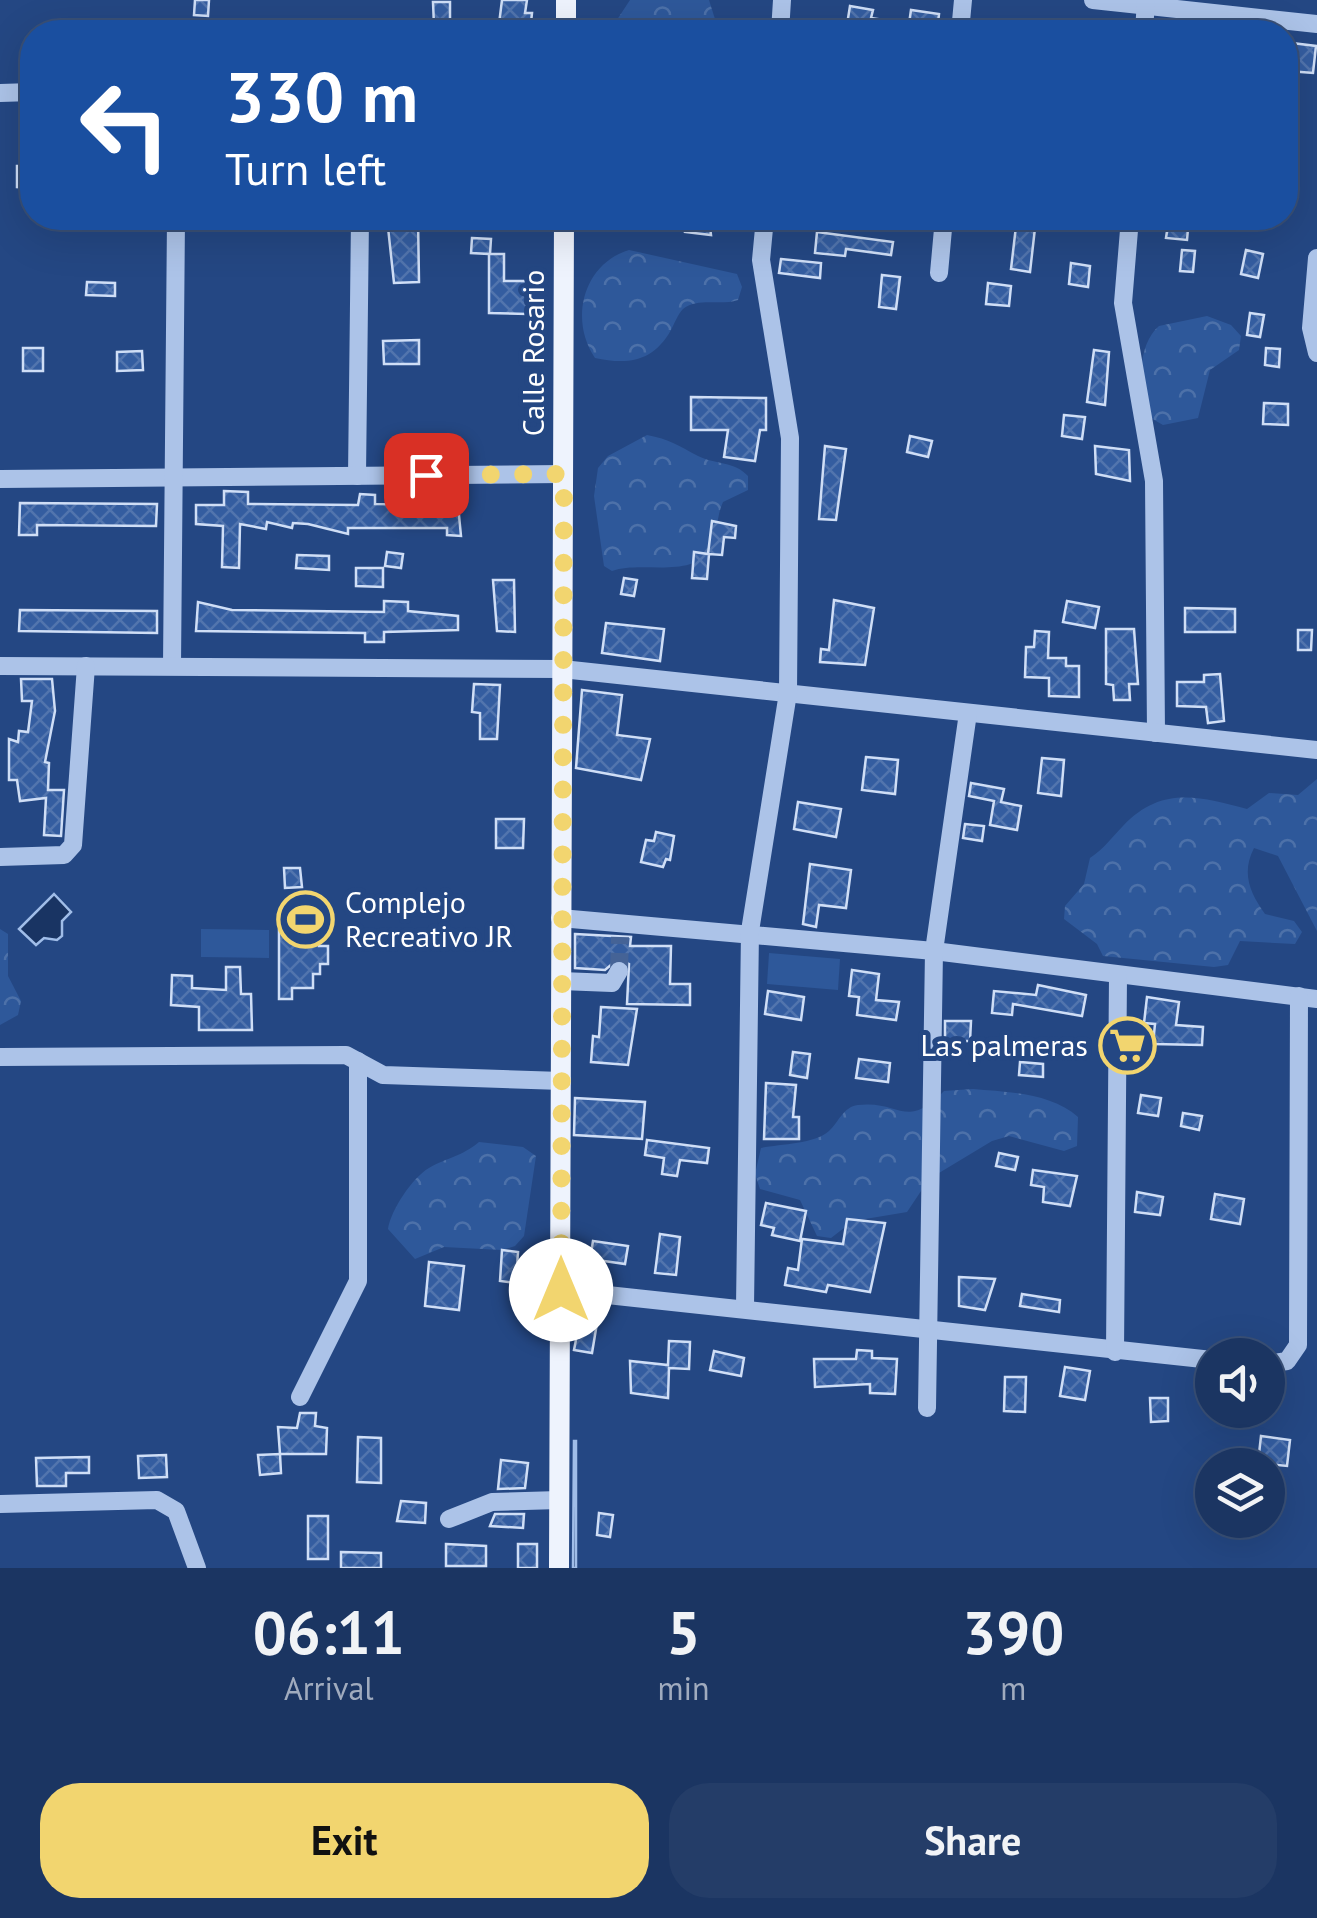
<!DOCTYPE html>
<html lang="en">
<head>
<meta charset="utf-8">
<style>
  :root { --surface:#1b3562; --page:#243d68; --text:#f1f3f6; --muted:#a0abbe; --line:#395077; --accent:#f2d56f }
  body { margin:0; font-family:"PT Sans",sans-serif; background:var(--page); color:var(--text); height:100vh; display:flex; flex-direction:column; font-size:38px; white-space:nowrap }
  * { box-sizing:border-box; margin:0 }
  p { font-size:32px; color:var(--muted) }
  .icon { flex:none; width:55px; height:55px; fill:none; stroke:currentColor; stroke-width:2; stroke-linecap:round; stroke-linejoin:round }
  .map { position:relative; height:1568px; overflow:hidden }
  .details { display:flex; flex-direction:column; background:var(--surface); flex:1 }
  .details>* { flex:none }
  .guide { position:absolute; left:20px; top:20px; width:1278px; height:210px; border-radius:40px; box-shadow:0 10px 40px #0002,0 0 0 2px var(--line); background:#1a4fa0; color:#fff; overflow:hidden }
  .controls { position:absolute; left:1195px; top:1338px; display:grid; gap:20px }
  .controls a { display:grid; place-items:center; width:90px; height:90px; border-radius:50%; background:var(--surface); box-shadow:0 10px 40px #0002,0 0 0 2px var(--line); font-size:50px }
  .pin { position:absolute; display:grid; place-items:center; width:85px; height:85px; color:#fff; margin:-42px; border-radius:20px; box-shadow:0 5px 15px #0006 }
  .me { position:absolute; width:110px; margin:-55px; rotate:0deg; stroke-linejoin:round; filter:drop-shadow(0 0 8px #0008) }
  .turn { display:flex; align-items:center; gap:35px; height:210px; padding:0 40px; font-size:45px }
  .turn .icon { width:130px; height:130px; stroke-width:2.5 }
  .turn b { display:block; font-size:70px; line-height:85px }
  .eta { display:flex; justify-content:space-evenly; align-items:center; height:170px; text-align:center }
  .eta b { font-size:60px; font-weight:700; line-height:70px }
  .cta { display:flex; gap:20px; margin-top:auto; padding:20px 40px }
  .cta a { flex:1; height:115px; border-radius:40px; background:var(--accent); color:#111; font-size:40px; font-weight:700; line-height:115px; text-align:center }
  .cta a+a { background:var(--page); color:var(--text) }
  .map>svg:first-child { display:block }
</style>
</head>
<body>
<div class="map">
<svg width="1317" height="1568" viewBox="0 0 1317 1568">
  <defs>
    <pattern id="forest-crowns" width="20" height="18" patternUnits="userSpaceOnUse" patternTransform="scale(2.5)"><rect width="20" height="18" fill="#2e589a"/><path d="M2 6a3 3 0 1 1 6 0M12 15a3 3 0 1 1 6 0" fill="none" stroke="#4d71a9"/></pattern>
    <pattern id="building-cross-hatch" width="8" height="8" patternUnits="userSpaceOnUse" patternTransform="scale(2.5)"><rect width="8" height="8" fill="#345da0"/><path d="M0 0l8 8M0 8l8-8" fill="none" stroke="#5275ae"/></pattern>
  </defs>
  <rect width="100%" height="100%" fill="#244783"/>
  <g fill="url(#forest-crowns)">
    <polygon points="630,0 709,0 719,32 609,32"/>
    <polygon points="879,218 856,229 816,219 816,218"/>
    <path d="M629 250 737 274 742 287 738 300C721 306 697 297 683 309 678 314 674 324 671 330 653 362 628 365 595 358 569 320 583 264 629 250Z"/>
    <path d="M1207 316 1231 325 1241 336 1239 350 1210 370 1198 418 1163 425 1144 414C1139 388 1137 345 1159 326Z"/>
    <path d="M647 435C669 439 679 446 698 456 716 465 734 461 748 476V490L723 502C716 517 718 534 710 548 693 580 641 560 612 571L604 566 594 496 598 468 608 456Z"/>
    <path d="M1317 779V931L1278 856 1254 848C1241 873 1250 893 1265 914L1294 921 1302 932 1295 944 1240 941 1228 965 1214 967 1103 956 1097 944 1064 919 1065 906 1084 884 1090 858C1105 848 1111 838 1123 826 1162 785 1200 797 1247 809L1269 793 1298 795Z"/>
    <polygon points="0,929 8,934 8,976 21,1001 18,1015 0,1025"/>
    <path d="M973 1089C1008 1092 1051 1093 1078 1117L1077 1146 1064 1151 1009 1136 992 1141 929 1179 907 1212 853 1221 831 1238 817 1236 800 1200 760 1189 755 1174 761 1148C780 1144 815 1144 829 1131 839 1122 843 1107 858 1105 901 1100 905 1131 944 1091Z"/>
    <path d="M479 1142 523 1147 536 1156 524 1236 515 1246 502 1250 444 1247 415 1259 388 1229C391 1210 412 1178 429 1168 448 1157 461 1157 479 1142Z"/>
  </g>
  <g fill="#2e589a">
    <polygon points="201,929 269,930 269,958 201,957"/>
    <polygon points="769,953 840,959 838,990 767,984"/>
  </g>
  <g fill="#193463" stroke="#a0bde8" stroke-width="2.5">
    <polygon points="54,894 71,912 62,921 62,936 57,940 44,938 36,945 19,929"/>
    <polygon points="574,1441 576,1441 576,1568 573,1568"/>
  </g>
  <g fill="url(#building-cross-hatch)" stroke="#cfdef6" stroke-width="2.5">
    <polygon points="195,0 209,0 208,16 194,15"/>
    <polygon points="502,0 527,0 525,13 532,13 530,32 498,32"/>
    <polygon points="433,2 450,2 450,26 434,26"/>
    <polygon points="850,6 873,10 871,18 909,24 911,10 939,14 937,32 846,31"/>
    <polygon points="1292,43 1316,46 1313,73 1289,71"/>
    <polygon points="17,166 32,166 32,188 17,187"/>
    <polygon points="387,218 418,218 419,282 394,283"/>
    <polygon points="686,218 709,218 711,235 685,232"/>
    <polygon points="1169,218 1189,218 1187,240 1166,238"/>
    <polygon points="1016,226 1035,228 1030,272 1011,269"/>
    <polygon points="817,232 893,242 891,255 846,249 845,256 815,253"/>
    <polygon points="472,238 491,239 490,254 504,254 504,281 527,281 527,314 489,313 489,254 471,253"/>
    <polygon points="1182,250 1195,251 1193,272 1180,271"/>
    <polygon points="1246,250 1263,254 1258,278 1241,274"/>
    <polygon points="781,259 821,263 820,278 779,273"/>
    <polygon points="1071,263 1090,266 1088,287 1069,284"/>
    <polygon points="882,275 900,277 896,309 879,307"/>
    <polygon points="87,282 115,283 115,296 86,295"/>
    <polygon points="988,283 1011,286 1009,306 986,304"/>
    <polygon points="1250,313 1264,315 1260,337 1247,335"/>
    <polygon points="419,340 419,364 384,364 383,341"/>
    <rect x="23" y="348" width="20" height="23"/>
    <polygon points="1266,348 1280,349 1279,367 1265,365"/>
    <polygon points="1094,350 1109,352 1105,405 1087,402"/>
    <polygon points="142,351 143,370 117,371 117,352"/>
    <polygon points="691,397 766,398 766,430 760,430 755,461 724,457 728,430 691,430"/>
    <polygon points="1264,403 1288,404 1288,425 1263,424"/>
    <polygon points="1064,415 1085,417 1082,439 1062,436"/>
    <polygon points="910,436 932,441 928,457 907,452"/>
    <polygon points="825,446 846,449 836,520 819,519"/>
    <polygon points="1095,446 1129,450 1130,481 1096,474"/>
    <polygon points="224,491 248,492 248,504 358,505 360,494 375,495 375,504 458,505 461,536 447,535 447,528 348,528 348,534 308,524 293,523 292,528 267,522 266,529 240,524 239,568 222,567 223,526 196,524 196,505 224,505"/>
    <polygon points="20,503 157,504 156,526 37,525 37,535 19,535"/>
    <polygon points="712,521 736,526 735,538 724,537 722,555 709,554 707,579 692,578 694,552 708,554"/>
    <polygon points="387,552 403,554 401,568 385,566"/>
    <polygon points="297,555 329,556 329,570 296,568"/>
    <polygon points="356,568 383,568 383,587 356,586"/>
    <polygon points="624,578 637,580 634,596 621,594"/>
    <polygon points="493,580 514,580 515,632 497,631"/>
    <polygon points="834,600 874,608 865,665 820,662 821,649 829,650"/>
    <polygon points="384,601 408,602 408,611 458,616 458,630 384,632 384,642 365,642 365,633 196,631 198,602 232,610 384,612"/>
    <polygon points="1067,601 1099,607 1095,628 1063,622"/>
    <polygon points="1185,608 1235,609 1235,632 1185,632"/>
    <polygon points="20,610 157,611 157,633 19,631"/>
    <polygon points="606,623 664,629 660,661 602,653"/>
    <polygon points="1106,629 1134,629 1138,684 1129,684 1130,700 1114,700 1113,685 1106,684"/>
    <polygon points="1298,630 1312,630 1311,650 1298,650"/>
    <polygon points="1035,631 1049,632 1048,658 1066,658 1066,666 1079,666 1079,697 1049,696 1049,678 1025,677 1026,647 1034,647"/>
    <polygon points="1220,674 1224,721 1208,723 1206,707 1177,706 1177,682 1204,682 1204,675"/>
    <polygon points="21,679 52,679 55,711 45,762 49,763 48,790 64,790 61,836 44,835 46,798 20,801 17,780 9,780 9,739 18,742 19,731 28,732 32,701 22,701"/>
    <polygon points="474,684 500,685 497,739 480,739 480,713 472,712"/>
    <polygon points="582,690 622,695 617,735 650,739 641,780 576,768"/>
    <polygon points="866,757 898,760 895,794 862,790"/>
    <polygon points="1042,758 1064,760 1061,796 1038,793"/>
    <polygon points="971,783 1004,789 1001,802 1021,806 1017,830 990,825 994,801 969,796"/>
    <polygon points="798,802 841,809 836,837 794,829"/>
    <polygon points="496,819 524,819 523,848 496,848"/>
    <polygon points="965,824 984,826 982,841 963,838"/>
    <polygon points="656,832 674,836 670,860 666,859 663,867 641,862 646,840 654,841"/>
    <polygon points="810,864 851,870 846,908 819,905 816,927 803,924"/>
    <polygon points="284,868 300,868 302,887 285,888"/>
    <polygon points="279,930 319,930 319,946 328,946 328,964 320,964 320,974 313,974 313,988 292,988 292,999 279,999"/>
    <polygon points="575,934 631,937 630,946 671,946 670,984 690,984 690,1005 627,1004 629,964 618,959 605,970 575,968"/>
    <polygon points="226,967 240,967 241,994 251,994 252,1030 199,1030 199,1007 171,1005 172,975 192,976 192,988 226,990"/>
    <polygon points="852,970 879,974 876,1000 899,1002 896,1020 857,1015 859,997 849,996"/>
    <polygon points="1038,985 1086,995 1082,1016 1013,1004 1012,1015 992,1013 994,991 1036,995"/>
    <polygon points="768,991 804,997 801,1020 765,1014"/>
    <polygon points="1147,997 1179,1002 1176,1025 1203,1027 1202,1045 1153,1044 1155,1024 1144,1023"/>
    <polygon points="601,1007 637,1009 628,1065 591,1062 593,1036 599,1037"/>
    <polygon points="945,1021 971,1021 970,1041 945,1041"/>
    <polygon points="793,1052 810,1054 807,1078 790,1075"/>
    <polygon points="859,1059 890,1063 888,1082 856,1078"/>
    <polygon points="1020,1062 1043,1064 1043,1077 1019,1075"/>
    <polygon points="766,1083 796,1085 793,1117 799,1117 799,1139 764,1139"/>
    <polygon points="1141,1095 1161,1098 1158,1116 1138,1113"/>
    <polygon points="575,1098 645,1102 642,1139 574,1135"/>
    <polygon points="1183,1113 1202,1116 1199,1130 1181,1126"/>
    <polygon points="647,1140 709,1148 707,1163 680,1160 677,1176 662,1174 664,1158 645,1155"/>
    <polygon points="999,1153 1018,1157 1015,1170 996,1166"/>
    <polygon points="1033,1170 1077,1176 1070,1206 1043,1202 1044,1187 1031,1185"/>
    <polygon points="1137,1192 1163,1197 1160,1215 1135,1212"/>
    <polygon points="1215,1194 1244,1199 1240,1224 1211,1219"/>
    <polygon points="766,1203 806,1211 800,1241 772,1235 774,1228 761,1225"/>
    <polygon points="847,1219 885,1223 870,1292 828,1285 826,1292 785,1285 788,1268 798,1270 802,1239 843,1244"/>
    <polygon points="660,1234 680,1237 676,1275 655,1273"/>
    <polygon points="593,1241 628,1246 625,1264 590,1259"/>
    <polygon points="502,1250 518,1252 516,1283 500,1281"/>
    <polygon points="429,1262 464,1266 459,1310 425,1306"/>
    <polygon points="959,1277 995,1279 985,1310 959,1306"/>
    <polygon points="1022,1294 1060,1300 1059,1312 1020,1306"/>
    <polygon points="581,1314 598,1317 592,1353 574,1350"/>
    <polygon points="669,1341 690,1342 689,1369 669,1368 668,1398 631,1393 630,1361 668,1365"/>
    <polygon points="857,1350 872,1351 872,1358 897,1359 895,1394 870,1393 870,1384 815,1387 814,1359 856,1359"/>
    <polygon points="714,1351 744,1358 741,1376 710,1370"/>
    <polygon points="1065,1367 1090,1371 1085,1400 1060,1396"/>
    <polygon points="1005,1377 1026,1377 1025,1412 1004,1411"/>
    <polygon points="1150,1398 1168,1398 1168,1421 1151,1422"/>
    <polygon points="300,1413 316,1413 315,1426 327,1428 326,1454 280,1454 278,1427 297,1428"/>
    <polygon points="1261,1436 1290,1440 1287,1466 1258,1463"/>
    <polygon points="358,1437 381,1438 381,1483 357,1482"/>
    <polygon points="280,1454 281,1473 260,1475 258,1455"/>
    <polygon points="166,1455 167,1477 139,1478 138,1456"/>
    <polygon points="89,1457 89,1473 66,1473 66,1486 37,1486 36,1458"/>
    <polygon points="501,1460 528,1463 525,1488 498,1489"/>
    <polygon points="401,1501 426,1503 425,1523 397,1521"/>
    <polygon points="599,1513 613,1515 610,1537 597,1535"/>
    <polygon points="495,1514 524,1514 523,1528 490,1526"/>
    <rect x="308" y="1516" width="20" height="43"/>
    <polygon points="446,1544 486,1546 486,1566 446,1566"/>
    <rect x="518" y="1544" width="19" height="24"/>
    <polygon points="341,1552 381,1553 381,1568 341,1568"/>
  </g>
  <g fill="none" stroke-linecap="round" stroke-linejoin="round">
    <polyline stroke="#456396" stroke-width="18" stroke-dasharray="18 9" stroke-linecap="butt" points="619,971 620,937"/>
    <g stroke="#acc3e8" stroke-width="18">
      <polyline points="1093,0 1317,24"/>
      <polyline points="780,32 782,0"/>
      <polyline points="960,32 963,0"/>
      <polyline points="1144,32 1146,0"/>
      <polyline points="0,93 32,92"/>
      <polyline points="1130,218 1123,303 1154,481 1156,733"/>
      <polyline points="1317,258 1311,328 1317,353"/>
      <polyline points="939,273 944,218"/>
      <polyline points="357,476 360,218"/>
      <polyline points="0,479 564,474"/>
      <polyline points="172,665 176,218"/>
      <polyline points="0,666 562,669 1317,750"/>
      <polyline points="0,857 64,855 73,845 86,666"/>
      <polyline points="560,918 934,951 1317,999"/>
      <polyline points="561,981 612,983 619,971"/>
      <polyline points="0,1057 346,1055 383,1075 562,1081"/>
      <polyline points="561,1290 1212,1360"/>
      <polyline points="745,1307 750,931 788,693 790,438 761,260 765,218"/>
      <polyline points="1115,1352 1118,976"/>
      <polyline points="1268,1364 1287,1361 1298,1345 1299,996"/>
      <polyline points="300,1397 358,1281 358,1061"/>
      <polyline points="927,1408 934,951 968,713"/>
      <polyline points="0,1504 157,1500 176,1511 197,1568"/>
      <polyline points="449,1519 492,1502 559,1500"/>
    </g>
    <g stroke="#eef3fd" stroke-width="20">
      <polyline points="566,32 566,0"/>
      <polyline points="559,1568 564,218"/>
    </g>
  </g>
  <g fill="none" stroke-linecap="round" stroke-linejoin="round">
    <polyline stroke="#f2d56f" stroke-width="18" stroke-dasharray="0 32.4" points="426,475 564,474 561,1290"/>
  </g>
  <defs>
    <symbol id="stadium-ring" viewBox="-11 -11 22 22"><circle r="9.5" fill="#244783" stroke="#f2d56f" stroke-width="1.5"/><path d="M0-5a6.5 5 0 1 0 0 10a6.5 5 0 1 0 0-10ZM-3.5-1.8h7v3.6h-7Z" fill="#f2d56f"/></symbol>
    <symbol id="supermarket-ring" viewBox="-11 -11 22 22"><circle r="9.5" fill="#244783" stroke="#f2d56f" stroke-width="1.5"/><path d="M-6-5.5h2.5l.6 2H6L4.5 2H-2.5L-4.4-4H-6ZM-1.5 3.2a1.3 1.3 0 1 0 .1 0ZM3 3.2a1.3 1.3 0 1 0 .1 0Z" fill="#f2d56f"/></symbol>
  </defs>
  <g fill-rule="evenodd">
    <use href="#stadium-ring" x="274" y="888" width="63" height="63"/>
    <use href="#supermarket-ring" x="1096" y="1014" width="63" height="63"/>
  </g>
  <g text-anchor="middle" stroke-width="10" stroke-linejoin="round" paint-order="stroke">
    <g font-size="30" fill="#fff" stroke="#244783">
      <text transform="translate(534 353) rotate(-90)" y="10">Calle Rosario</text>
    </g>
    <g font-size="30" fill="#fff" stroke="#244783" text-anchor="start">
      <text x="345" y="913">Complejo<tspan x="345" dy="34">Recreativo JR</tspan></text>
      <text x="1088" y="1056" text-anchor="end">Las palmeras</text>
    </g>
  </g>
</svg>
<div class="controls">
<a><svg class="icon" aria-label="sound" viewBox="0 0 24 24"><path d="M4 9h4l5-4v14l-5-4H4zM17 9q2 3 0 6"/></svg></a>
<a><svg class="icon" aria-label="layers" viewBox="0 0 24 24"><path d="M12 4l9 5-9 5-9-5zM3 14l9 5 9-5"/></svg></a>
</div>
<div class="pin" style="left:426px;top:475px;background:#d93025"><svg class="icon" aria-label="arrive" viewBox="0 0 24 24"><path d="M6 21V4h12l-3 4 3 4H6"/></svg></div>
<svg class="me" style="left:561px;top:1290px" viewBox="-20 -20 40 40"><circle r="19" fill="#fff"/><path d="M0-13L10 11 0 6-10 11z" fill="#f2d56f"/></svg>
<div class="guide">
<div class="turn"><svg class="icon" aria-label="left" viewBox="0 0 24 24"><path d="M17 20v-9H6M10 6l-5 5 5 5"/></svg><div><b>330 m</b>Turn left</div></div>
</div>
</div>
<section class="details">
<div class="eta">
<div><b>06:11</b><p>Arrival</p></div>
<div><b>5</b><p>min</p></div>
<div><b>390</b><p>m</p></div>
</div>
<div class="cta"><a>Exit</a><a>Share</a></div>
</section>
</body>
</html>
